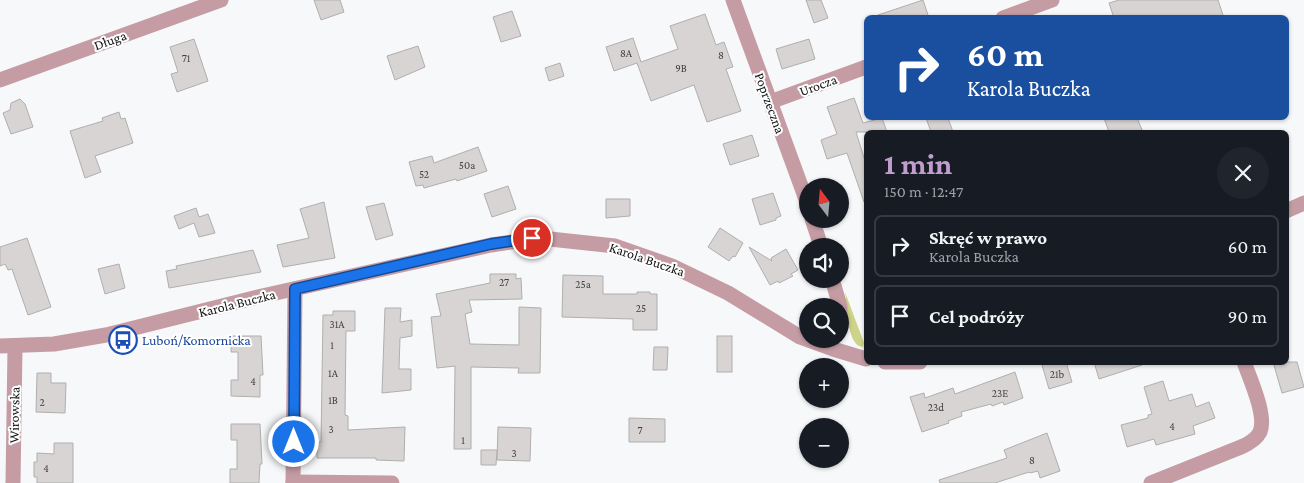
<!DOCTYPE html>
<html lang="pl">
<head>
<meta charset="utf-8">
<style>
  :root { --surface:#171b24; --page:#20242c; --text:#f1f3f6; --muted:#9ea1a6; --line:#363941; --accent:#c09ccf }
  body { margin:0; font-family:"Crimson Pro",serif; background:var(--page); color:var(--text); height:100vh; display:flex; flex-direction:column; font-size:19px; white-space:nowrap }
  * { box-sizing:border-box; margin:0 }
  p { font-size:16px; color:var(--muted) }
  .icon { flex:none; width:28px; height:28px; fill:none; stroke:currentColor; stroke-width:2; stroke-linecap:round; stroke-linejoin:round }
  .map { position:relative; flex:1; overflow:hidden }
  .panel { position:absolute; left:864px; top:130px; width:425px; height:235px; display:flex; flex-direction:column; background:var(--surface); border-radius:8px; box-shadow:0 1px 4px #0004 }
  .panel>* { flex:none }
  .guide { position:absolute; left:864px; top:15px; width:425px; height:105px; border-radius:8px; box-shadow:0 1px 4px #0004; background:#1a4fa0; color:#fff; overflow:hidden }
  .needle { width:32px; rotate:344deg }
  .tools { position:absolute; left:799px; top:178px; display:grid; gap:10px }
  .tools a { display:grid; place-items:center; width:50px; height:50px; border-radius:50%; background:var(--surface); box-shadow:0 1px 4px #0004; font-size:25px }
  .pin { position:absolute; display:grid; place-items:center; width:42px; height:42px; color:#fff; margin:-21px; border:2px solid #fff; border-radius:50%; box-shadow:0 1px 5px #0007 }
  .me { position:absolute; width:55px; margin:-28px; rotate:0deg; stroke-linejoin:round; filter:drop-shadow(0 0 4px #0008) }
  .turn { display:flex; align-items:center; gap:18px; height:105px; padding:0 20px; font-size:22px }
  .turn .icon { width:65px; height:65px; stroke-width:2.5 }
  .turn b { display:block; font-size:35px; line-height:42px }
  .round { display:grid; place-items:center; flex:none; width:52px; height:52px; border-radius:26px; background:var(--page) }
  .summary { display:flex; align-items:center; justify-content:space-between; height:85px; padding:0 20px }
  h1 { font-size:30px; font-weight:700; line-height:38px; color:var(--accent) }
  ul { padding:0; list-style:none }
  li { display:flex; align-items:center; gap:15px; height:62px; margin:0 10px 8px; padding:0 10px; border:2px solid var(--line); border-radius:8px }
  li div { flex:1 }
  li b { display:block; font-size:19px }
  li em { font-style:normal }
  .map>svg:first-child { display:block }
</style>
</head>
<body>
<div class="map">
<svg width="1304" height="483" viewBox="0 0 1304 483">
  <rect width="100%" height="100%" fill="#f6f8fa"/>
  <path fill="#ced387" d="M845 292 864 343 863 347C846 346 848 306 845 292Z"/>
  <g fill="#d7d4d3" stroke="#b1aeae">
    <polygon points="314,0 340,0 344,12 321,20"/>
    <polygon points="806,0 821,0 828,18 814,23"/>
    <polygon points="923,0 929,18 878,18 878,15"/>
    <polygon points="1119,0 1218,0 1224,18 1114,18 1109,3"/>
    <polygon points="512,11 521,36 501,42 493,17"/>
    <polygon points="705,14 716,45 724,42 733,67 726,69 741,111 707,122 694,85 651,101 637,63 614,71 606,47 633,38 641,62 678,49 670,26"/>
    <polygon points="194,39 208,81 177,92 171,74 178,72 170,47"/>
    <polygon points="809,39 815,59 782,69 776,49"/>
    <polygon points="418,46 425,67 395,80 387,56"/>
    <polygon points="560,63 564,76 549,81 545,68"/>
    <polygon points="854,98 863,123 882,118 887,132 856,132 866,164 866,202 864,202 847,153 827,159 821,140 837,134 827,107"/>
    <polygon points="20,99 25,104 33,127 11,134 3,113 10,110 11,103"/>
    <polygon points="119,112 121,119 125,118 133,143 95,156 101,172 85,178 70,131 103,121 102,118"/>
    <polygon points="926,118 948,118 953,132 931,132"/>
    <polygon points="1104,118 1137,118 1143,132 1109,132"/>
    <polygon points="752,135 759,156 730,165 723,144"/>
    <polygon points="478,147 487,171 457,181 456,179 424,188 423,185 416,186 409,162 432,156 434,163"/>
    <polygon points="508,186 516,209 492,217 484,194"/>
    <polygon points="773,193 781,216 776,218 776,220 760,225 752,199"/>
    <polygon points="606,199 630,199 630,216 606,218"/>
    <polygon points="324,202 335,258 283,267 277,245 309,238 300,209"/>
    <polygon points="384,203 393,235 376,240 366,207"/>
    <polygon points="196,208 199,217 208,214 215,233 199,237 194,223 179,229 174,216"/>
    <polygon points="720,228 743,243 735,257 733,256 729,261 708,247"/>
    <polygon points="27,238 51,307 28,315 12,269 8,270 5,264 0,266 0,247"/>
    <polygon points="749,247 772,261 771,258 786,249 798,270 791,274 793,276 779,283 778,281 770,285"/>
    <polygon points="253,250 261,272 169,288 166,271 177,269 176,266"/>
    <polygon points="119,264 125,288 105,294 98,269"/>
    <polygon points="490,274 516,274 516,279 521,278 522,299 469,300 472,312 465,314 470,344 519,345 519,307 541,308 540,373 518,373 519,368 471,367 471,449 454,449 455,366 437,368 431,317 441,316 436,294 490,283"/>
    <polygon points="563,275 603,276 603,294 637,294 637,292 650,292 650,294 657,294 657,330 633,330 633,319 562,317"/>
    <polygon points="385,308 401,308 400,322 412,320 412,336 400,338 399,369 411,369 411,390 382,393"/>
    <polygon points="333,311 355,311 355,331 346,331 345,415 348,416 348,430 405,427 404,461 376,460 376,458 317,458 317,442 321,442 323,315 333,315"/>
    <polygon points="232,336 261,336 263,375 260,375 260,397 231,396 231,380 238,380 238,352 231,352"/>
    <rect x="717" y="336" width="15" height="36"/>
    <polygon points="654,347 668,347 667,370 653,370"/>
    <polygon points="1050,362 1066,362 1072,382 1049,389 1042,365"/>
    <polygon points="1094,362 1141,362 1142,365 1099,379"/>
    <polygon points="1273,362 1297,362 1304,387 1282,393"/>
    <polygon points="1015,372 1023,398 1004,405 1003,402 992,406 991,404 961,412 962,416 948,421 949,423 922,432 910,397 924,393 925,398 953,388 955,394"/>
    <polygon points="37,373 51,373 51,383 66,383 65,413 36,412"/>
    <polygon points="1163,381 1169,401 1192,394 1196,407 1209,402 1215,418 1193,426 1195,434 1156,445 1154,439 1127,447 1121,425 1148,418 1148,415 1152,414 1144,387"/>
    <polygon points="629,418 665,419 665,442 629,442"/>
    <polygon points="231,424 260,424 262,464 260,464 259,483 230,483 230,469 237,469 237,440 231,440"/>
    <polygon points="498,427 531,428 530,461 497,460"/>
    <polygon points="1047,433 1060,471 1040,478 1038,471 1030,473 1029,472 995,483 940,483 939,480 1007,458 1004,450"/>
    <polygon points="54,443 73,443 73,483 37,483 37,477 34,477 34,462 37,462 37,453 54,454"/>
    <polygon points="481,450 497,450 496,465 481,465"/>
  </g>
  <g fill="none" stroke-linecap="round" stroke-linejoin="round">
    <g stroke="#c59ca4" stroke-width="15">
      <polyline points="733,0 808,205"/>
      <polyline points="1003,18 1052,0"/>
      <polyline points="0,80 221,0"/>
      <polyline points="770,102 866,67"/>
      <polyline points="1286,211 1304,203"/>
      <polyline points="812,219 821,246"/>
      <polyline points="832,279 840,306 840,322"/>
      <polyline points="0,346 54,344 106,335 262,296 491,245 532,239 550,239 615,246 672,266 728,293 800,337 833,349 866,359"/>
      <polyline points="885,362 920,362"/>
      <polyline points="293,482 392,483"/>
      <polyline points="13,483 15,347"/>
      <polyline points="293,483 295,289"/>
      <path d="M1151 483 1241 447C1248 444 1256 440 1260 432 1267 416 1250 379 1244 362"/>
    </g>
  </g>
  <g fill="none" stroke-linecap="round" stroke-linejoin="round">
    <defs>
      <polyline id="route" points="294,442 295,289 491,244 532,238"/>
    </defs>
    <use href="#route" stroke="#114b97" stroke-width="12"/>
    <use href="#route" stroke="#1a73e8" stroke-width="9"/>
  </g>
  <defs>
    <symbol id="bus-ring" viewBox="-11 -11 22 22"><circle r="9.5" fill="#fff" stroke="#1a4fb4" stroke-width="1.5"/><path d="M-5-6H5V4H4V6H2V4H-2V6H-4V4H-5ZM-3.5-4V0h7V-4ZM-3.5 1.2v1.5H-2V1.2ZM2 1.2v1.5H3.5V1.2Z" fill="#1a4fb4"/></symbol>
  </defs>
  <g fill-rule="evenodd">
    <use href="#bus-ring" x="107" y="324" width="32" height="32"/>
  </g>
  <g text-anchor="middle" stroke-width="4" stroke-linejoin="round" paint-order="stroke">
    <g font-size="11" fill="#434343">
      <text x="626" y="57">8A</text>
      <text x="721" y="59">8</text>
      <text x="186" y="62">71</text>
      <text x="681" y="72">9B</text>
      <text x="467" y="169">50a</text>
      <text x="424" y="178">52</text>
      <text x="504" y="286">27</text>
      <text x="583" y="288">25a</text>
      <text x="641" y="312">25</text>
      <text x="337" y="328">31A</text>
      <text x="332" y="349">1</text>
      <text x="333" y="377">1A</text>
      <text x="1057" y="378">21b</text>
      <text x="253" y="385">4</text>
      <text x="1000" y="397">23E</text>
      <text x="333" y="404">1B</text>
      <text x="42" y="406">2</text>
      <text x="936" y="411">23d</text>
      <text x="1172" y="430">4</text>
      <text x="331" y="433">3</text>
      <text x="640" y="434">7</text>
      <text x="463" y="444">1</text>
      <text x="514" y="457">3</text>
      <text x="1032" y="464">8</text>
      <text x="46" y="472">4</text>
    </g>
    <g font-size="14" fill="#121313" stroke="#fff">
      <text transform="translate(110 40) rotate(-20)" y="5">Długa</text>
      <text transform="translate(818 85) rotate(-20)" y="5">Urocza</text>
      <text transform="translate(770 103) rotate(70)" y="5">Poprzeczna</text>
      <text transform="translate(647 259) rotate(19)" y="5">Karola Buczka</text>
      <text transform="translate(237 303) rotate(-14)" y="5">Karola Buczka</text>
      <text transform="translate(14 415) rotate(-89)" y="5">Wirowska</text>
    </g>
    <g font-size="14" fill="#164399" stroke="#fff" text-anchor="start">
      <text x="142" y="345">Luboń/Komornicka</text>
    </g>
  </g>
</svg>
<div class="tools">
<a><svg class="needle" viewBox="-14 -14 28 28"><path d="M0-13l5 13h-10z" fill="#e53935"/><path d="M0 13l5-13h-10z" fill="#9ea1a6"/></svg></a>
<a><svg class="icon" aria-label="sound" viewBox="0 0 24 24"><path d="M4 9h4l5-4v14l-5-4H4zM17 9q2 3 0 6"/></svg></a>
<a><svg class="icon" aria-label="search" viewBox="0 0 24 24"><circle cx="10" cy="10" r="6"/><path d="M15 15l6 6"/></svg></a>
<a>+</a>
<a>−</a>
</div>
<div class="pin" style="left:532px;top:238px;background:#d93025"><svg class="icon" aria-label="arrive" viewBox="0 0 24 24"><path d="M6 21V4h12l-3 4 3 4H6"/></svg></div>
<svg class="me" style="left:294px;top:442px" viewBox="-20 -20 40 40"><circle r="17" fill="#1a73e8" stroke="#fff" stroke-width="3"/><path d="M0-11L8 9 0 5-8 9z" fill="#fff"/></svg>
<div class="guide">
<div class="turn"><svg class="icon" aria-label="right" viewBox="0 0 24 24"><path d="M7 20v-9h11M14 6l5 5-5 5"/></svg><div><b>60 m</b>Karola Buczka</div></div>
</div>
<section class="panel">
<div class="summary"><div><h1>1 min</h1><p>150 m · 12:47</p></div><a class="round"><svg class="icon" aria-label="close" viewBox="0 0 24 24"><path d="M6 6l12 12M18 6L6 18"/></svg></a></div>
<ul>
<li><svg class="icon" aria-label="right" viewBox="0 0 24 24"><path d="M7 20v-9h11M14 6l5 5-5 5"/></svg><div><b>Skręć w prawo</b><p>Karola Buczka</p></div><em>60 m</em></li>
<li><svg class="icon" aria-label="arrive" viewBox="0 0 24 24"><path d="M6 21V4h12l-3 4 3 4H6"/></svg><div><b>Cel podróży</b></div><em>90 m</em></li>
</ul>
</section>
</div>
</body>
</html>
